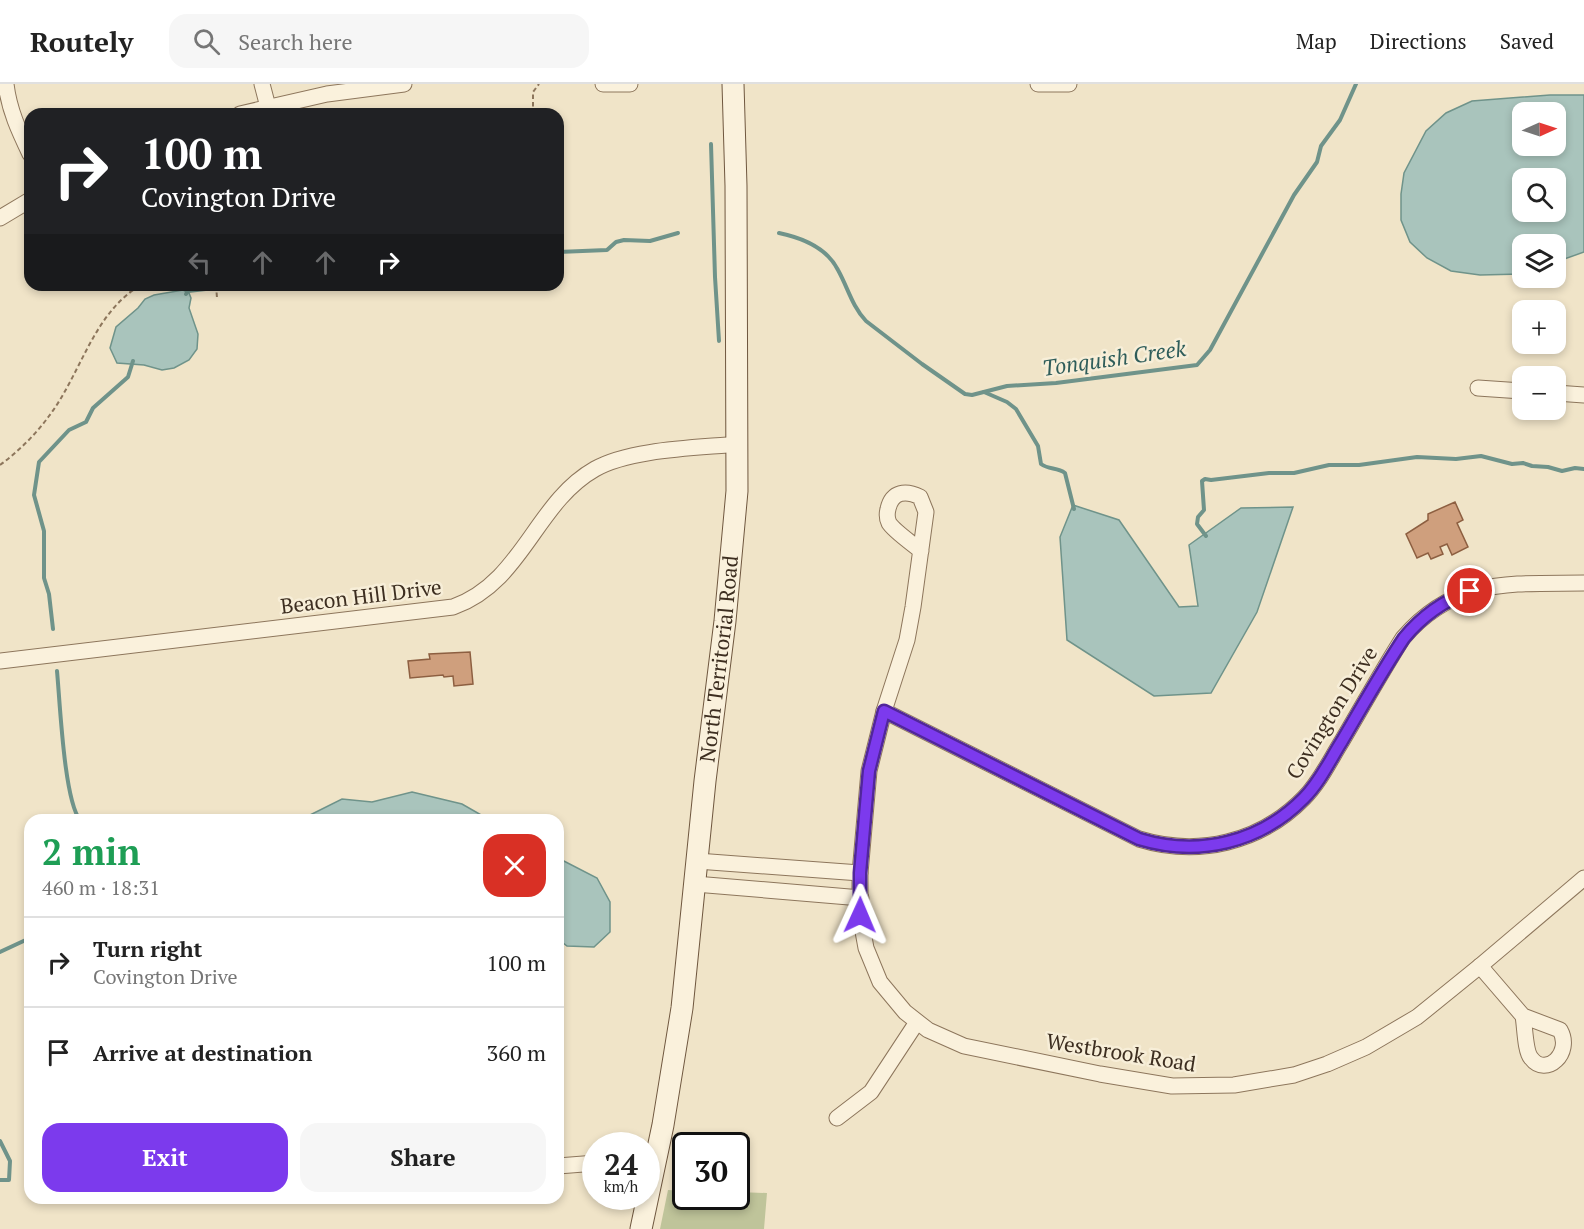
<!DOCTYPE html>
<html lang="en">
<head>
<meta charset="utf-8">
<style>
  :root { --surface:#fff; --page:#f6f6f6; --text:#222; --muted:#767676; --line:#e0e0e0; --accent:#7c3aed }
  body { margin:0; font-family:"PT Serif",serif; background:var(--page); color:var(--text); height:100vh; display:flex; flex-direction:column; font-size:22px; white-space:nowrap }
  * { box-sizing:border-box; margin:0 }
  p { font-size:20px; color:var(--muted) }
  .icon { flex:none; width:33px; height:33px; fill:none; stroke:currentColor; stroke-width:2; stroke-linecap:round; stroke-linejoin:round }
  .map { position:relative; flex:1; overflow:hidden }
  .details { position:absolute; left:24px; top:730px; width:540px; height:390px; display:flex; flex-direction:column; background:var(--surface); border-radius:18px; box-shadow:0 3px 9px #0003 }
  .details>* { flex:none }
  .banner { position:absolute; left:24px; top:24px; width:540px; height:183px; border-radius:18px; box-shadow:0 3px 9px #0003; background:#202124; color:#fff; overflow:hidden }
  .needle { width:39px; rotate:87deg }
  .buttons { position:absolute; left:1512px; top:18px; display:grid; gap:12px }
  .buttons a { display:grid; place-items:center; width:54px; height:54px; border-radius:12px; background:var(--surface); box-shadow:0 3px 9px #0003; font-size:30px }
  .speed { position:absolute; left:582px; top:1048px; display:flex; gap:12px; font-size:30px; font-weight:700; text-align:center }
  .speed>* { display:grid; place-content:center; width:78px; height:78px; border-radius:50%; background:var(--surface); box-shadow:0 3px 9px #0003; line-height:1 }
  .speed small { font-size:15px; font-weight:400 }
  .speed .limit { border:3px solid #111; border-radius:9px; background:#fff; color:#111 }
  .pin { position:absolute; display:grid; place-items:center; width:51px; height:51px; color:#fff; margin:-26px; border:3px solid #fff; border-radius:50%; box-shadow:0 2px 6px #0007 }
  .me { position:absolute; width:66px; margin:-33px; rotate:1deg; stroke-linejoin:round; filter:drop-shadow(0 0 4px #0008) }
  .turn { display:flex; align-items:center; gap:21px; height:126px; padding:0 18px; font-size:27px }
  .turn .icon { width:78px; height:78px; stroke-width:2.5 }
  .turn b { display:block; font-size:42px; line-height:51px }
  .lanes { display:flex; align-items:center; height:57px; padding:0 18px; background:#0003; justify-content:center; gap:30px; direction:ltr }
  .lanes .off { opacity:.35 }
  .round { display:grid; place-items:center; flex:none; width:63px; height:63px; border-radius:18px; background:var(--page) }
  .overview { display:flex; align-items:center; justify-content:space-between; height:102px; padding:0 18px }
  h1 { font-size:36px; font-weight:700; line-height:45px; color:#1e9e55 }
  .primary-button { display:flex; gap:12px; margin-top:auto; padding:12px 18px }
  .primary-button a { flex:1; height:69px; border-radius:18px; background:var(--accent); color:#fff; font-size:24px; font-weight:700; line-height:69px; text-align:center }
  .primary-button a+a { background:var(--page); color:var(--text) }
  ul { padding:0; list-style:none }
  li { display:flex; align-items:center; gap:18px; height:90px; padding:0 18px; border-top:2px solid var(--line) }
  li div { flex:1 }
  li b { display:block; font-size:22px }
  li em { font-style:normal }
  header { display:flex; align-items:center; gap:36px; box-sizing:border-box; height:84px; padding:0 30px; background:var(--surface); border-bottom:2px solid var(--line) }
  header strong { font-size:28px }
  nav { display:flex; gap:33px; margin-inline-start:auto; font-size:21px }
  .search { width:420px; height:54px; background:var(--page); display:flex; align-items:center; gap:15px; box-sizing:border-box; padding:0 21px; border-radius:18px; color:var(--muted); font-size:22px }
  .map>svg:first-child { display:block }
</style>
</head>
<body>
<header>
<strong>Routely</strong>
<div class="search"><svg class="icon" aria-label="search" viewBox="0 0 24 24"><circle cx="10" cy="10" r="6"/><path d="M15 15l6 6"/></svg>Search here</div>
<nav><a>Map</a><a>Directions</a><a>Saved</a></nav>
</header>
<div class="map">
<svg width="1584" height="1145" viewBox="0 0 1584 1145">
  <rect width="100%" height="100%" fill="#f0e4c8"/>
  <polygon fill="#bfc49a" points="668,1106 685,1107 686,1113 736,1113 737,1108 767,1109 764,1145 660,1145"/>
  <g fill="#a9c4bc" stroke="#6f938a" stroke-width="1.5" fill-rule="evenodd">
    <path d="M1550 11H1584V168L1556 178V160H1522L1521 190 1480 191 1451 187 1427 174 1410 158 1401 136V110L1404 89 1426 47 1446 29 1472 17ZM1522 28H1556V62H1522ZM1522 94H1556V128H1522Z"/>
    <polygon points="183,206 189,209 191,214 189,224 198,250 197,265 189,276 174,284 162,286 144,281 117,279 110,264 116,243 138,224 145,215 154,211"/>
    <polygon points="1073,421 1119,436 1179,523 1198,522 1189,461 1241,424 1293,423 1257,528 1211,609 1154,612 1067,556 1060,453"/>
    <polygon points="412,708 462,720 490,736 300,736 342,715 372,718"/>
    <polygon points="558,774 597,794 610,818 610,848 594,863 567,862 558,855"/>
  </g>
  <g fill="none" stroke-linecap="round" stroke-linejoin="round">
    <g stroke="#6f938a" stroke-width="4">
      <polyline points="711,60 715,193 719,257"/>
      <path d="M779 149C803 154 827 164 838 186 848 204 852 222 866 237L922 280 965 310 972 311 1007 302 1056 299 1197 281 1210 266 1294 111 1317 78 1321 62 1340 36 1356 0"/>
      <polyline points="558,168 607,166 616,158 624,156 650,157 678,149"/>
      <polyline points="186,210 188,207 241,201"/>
      <path d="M984 308 1007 318 1016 325 1038 362 1041 380C1049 386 1057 383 1065 389L1074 425"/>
      <polyline points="1206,452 1197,440 1198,433 1204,426 1202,397 1205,395 1211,396 1269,389 1294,389 1329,381 1359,381 1417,373 1456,375 1481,372 1512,380 1523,379 1532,382 1548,383 1562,387 1575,384 1584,385"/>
      <polyline points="53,545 49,510 44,494 44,447 34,411 39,378 69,346 86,338 93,324 128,293 133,277"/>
      <path d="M57 587C60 618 64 716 80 736"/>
      <polyline points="167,736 190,732 204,736"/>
      <polyline points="0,868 30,854"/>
      <polyline points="0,1057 10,1077 9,1096 0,1096"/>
    </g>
  </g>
  <g fill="#cf9f7d" stroke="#8d5f41" stroke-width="1.5">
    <polygon points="1455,418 1463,436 1457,439 1468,463 1452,471 1447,460 1440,463 1443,470 1431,475 1428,469 1417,474 1406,450 1428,436 1428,430"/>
    <polygon points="470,568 473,600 454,602 453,592 444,593 443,591 410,594 408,577 430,575 429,570"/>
  </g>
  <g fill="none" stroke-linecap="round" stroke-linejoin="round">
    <defs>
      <g id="minor">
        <path d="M6 0C9 26 19 47 30 70"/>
        <polyline points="262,0 268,23"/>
        <polyline points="603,0 630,0"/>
        <polyline points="1038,0 1069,0"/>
        <polyline points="240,30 327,10 404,0"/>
        <polyline points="0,134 30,116"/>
        <polyline points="1478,304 1522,307"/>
        <polyline points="1556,309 1584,311"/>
        <path d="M921 467C913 460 894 447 889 439 887 435 887 429 888 425 892 407 906 406 920 413L926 428 913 523 907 556 884 627 869 687 860 789V831L866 864 880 898 905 928 928 946 964 962 1100 990 1172 1002 1234 1001 1294 991 1327 980 1366 963 1417 933 1480 882 1584 794"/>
        <path d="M0 577 453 523C523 498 535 419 595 385 630 365 697 364 738 360"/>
        <path d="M884 627 1139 755C1198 773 1260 759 1304 714 1320 698 1330 676 1342 657 1362 623 1382 587 1403 554 1455 493 1512 500 1584 499"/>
        <polyline points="697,777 860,789"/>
        <polyline points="695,800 861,814"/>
        <path d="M1480 882 1523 932 1560 946C1573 969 1546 994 1531 974 1525 967 1525 943 1523 932"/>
        <polyline points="837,1034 871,1008 917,938"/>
        <polyline points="558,1082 596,1079"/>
      </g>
      <g id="secondary">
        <path id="s1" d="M641 1145 663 1041 682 924 705 697 725 537 737 407 736 102 733 0"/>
      </g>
    </defs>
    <use href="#minor" stroke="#8d765c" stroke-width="17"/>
    <use href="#secondary" stroke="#6f573f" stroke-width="23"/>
    <g stroke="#8d765c" stroke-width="2" stroke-dasharray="4.5 3" stroke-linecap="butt">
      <polyline points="533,30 533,8 539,0"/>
      <polyline points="126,201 130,208"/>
      <polyline points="216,201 217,214"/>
      <path d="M0 381C18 368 36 350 49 332 81 290 93 229 141 201"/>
    </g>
    <use href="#minor" stroke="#faf1dc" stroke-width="15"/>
    <use href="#secondary" stroke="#faf1dc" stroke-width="21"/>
  </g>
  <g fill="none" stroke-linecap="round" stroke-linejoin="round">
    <defs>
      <path id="route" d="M860 831V789L869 687 884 627 1139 755C1198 773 1260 759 1304 714 1320 698 1330 676 1342 657 1362 623 1382 587 1404 554 1422 532 1443 517 1470 507"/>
    </defs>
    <use href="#route" stroke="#51269a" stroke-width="15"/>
    <use href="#route" stroke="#7c3aed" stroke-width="10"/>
  </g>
  <g text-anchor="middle" stroke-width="5" stroke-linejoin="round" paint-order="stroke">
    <g font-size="21" fill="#3d2e20" stroke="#f7eed8">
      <text transform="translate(361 513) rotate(-7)" y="7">Beacon Hill Drive</text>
      <text dy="7" stroke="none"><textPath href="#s1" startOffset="576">North Territorial Road</textPath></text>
      <text transform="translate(1332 629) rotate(-58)" y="7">Covington Drive</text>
      <text transform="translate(1121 969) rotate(9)" y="7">Westbrook Road</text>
    </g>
    <g font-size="22" font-style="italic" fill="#2f5d5a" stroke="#f7eed8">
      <text transform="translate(1114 274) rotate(-8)" y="8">Tonquish Creek</text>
    </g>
  </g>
</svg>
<div class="buttons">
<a><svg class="needle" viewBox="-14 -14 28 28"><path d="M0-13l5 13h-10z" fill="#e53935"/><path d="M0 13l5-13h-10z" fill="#767676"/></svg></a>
<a><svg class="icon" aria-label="search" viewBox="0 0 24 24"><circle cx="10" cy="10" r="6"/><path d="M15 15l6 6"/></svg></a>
<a><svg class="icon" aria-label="layers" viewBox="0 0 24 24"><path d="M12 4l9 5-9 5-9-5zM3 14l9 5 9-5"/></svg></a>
<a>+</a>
<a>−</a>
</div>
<div class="speed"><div>24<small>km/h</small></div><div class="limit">30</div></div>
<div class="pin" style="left:1470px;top:507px;background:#d93025"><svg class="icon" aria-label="arrive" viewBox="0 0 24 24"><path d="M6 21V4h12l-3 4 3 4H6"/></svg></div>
<svg class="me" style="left:860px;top:831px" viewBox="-20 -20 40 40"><path d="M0-17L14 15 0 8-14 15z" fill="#7c3aed" stroke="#fff" stroke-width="4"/></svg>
<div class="banner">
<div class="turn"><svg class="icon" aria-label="right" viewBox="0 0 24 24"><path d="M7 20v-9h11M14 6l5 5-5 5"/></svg><div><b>100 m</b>Covington Drive</div></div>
<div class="lanes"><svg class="icon off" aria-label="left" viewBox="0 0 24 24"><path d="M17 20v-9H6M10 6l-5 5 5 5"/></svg><svg class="icon off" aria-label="ahead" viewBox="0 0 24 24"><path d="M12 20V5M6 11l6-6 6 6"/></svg><svg class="icon off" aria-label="ahead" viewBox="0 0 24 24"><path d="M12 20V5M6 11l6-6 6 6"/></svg><svg class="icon" aria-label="right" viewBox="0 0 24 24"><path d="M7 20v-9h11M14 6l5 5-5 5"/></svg></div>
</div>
<section class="details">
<div class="overview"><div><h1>2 min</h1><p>460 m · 18:31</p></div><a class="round" style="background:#d93025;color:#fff"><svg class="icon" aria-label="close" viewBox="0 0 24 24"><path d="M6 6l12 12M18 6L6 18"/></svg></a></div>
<ul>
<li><svg class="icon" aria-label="right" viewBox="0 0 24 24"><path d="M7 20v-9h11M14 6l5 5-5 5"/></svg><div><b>Turn right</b><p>Covington Drive</p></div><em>100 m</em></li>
<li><svg class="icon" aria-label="arrive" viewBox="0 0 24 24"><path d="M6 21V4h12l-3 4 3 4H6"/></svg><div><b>Arrive at destination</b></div><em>360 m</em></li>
</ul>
<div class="primary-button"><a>Exit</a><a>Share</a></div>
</section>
</div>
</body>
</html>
